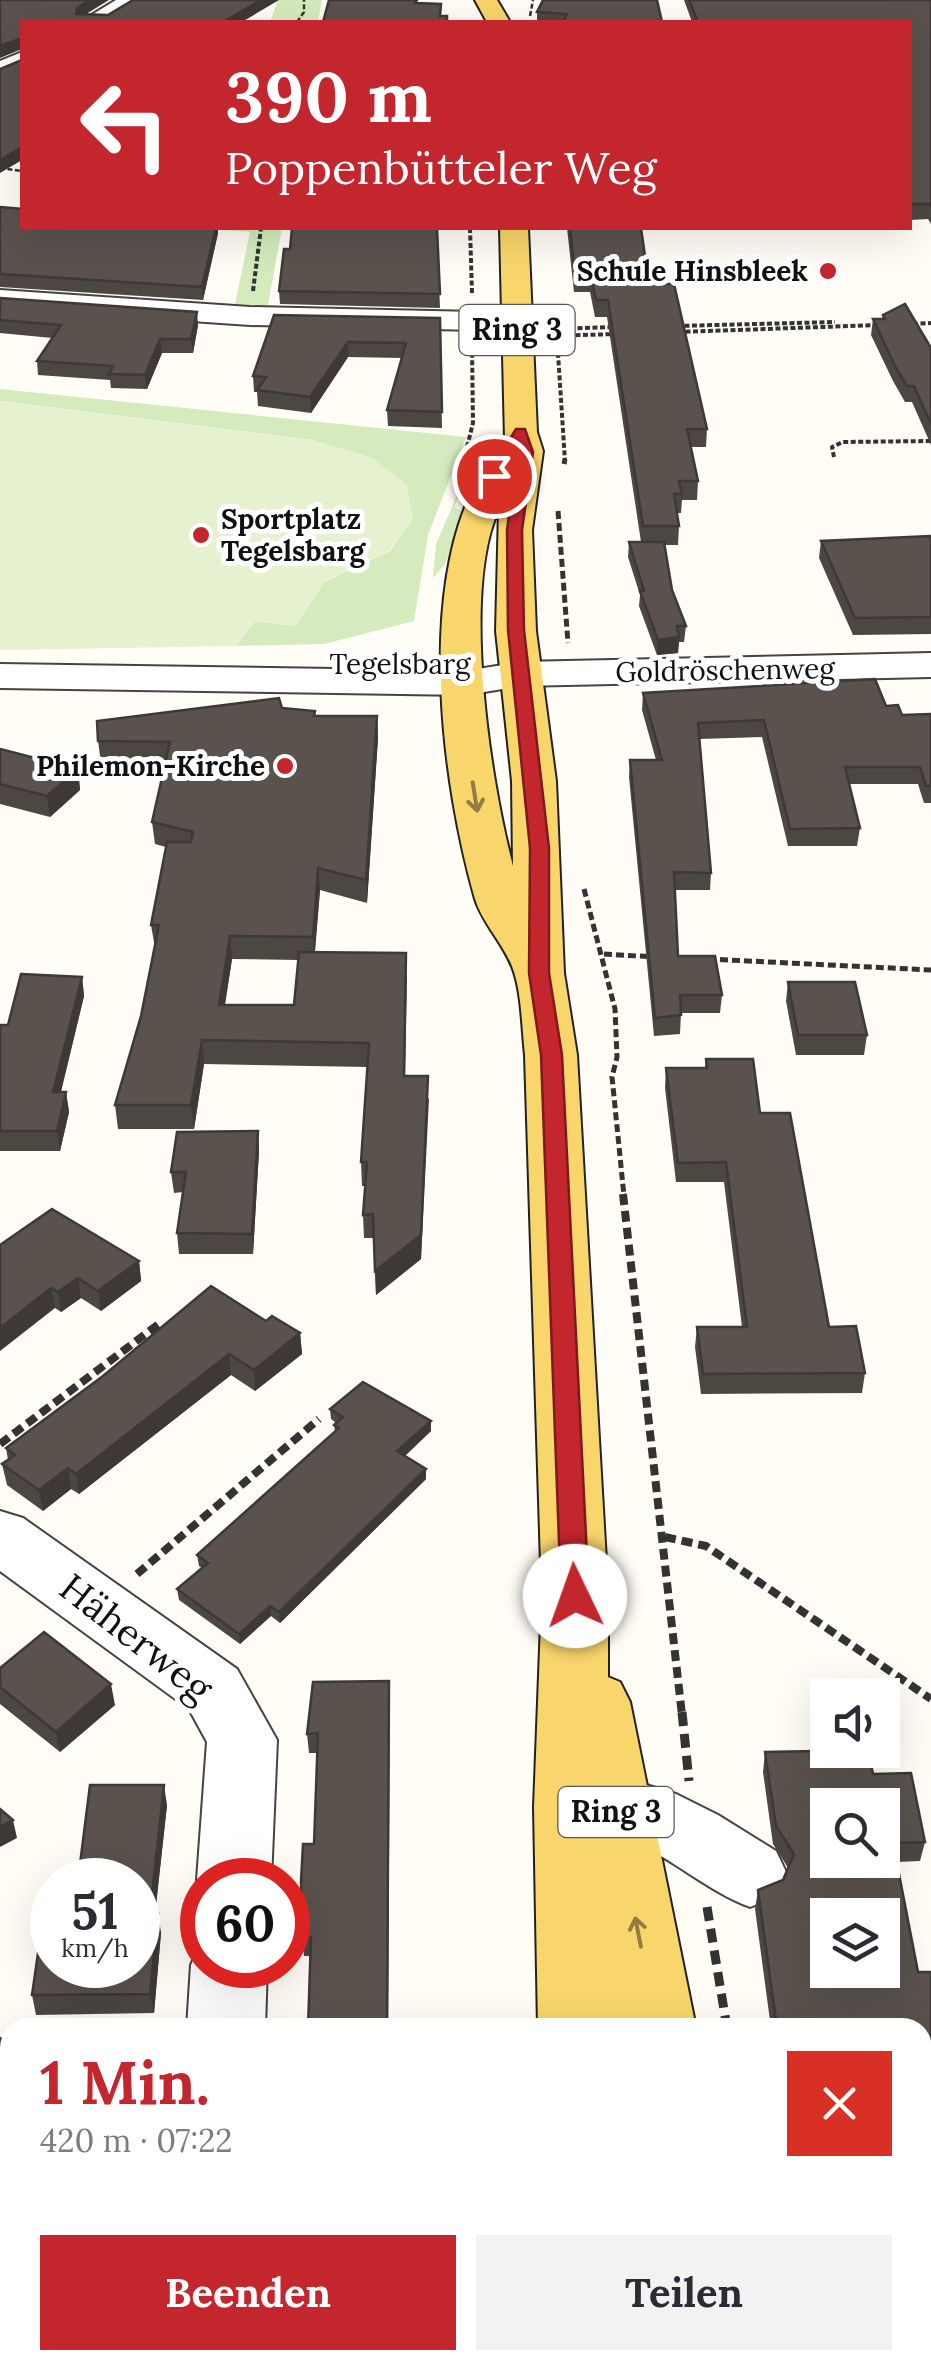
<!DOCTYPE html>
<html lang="de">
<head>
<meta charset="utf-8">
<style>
  :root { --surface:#fff; --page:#f2f2f3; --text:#2b2b33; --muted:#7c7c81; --accent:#c4262e }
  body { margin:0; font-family:Lora,serif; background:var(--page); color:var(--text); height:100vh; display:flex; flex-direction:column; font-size:38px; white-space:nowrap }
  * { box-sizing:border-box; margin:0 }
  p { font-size:32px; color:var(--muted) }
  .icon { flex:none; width:55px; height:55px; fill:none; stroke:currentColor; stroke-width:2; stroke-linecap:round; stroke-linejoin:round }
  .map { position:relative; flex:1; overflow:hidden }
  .panel { position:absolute; left:0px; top:2018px; width:932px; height:352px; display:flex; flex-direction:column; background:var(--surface); border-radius:30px 30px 0 0; box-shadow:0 10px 40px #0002 }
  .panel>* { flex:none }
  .hud { position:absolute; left:20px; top:20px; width:892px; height:210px; border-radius:0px; box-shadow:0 10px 40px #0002; background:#c4262e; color:#fff; overflow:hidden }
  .buttons { position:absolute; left:810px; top:1678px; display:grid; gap:20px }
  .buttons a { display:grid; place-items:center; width:90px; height:90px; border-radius:0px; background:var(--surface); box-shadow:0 10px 40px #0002; font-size:50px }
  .speed { position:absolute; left:30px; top:1858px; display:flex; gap:20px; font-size:50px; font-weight:700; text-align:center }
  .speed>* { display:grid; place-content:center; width:130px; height:130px; border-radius:50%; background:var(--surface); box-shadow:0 10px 40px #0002; line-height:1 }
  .speed small { font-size:25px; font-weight:400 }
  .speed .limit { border:15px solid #d22; background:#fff; color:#111 }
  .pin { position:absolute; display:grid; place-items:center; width:85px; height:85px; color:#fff; margin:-42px; border:5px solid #fff; border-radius:50%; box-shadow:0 2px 10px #0007 }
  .me { position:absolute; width:110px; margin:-55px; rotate:357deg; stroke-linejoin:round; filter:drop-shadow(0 0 8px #0008) }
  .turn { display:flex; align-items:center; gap:35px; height:210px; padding:0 40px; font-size:45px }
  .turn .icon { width:130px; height:130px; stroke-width:2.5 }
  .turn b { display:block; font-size:70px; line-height:85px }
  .round { display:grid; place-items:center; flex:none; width:105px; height:105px; border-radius:0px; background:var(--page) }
  .head { display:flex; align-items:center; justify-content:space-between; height:170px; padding:0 40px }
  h1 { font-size:60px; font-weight:800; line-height:75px; color:var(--accent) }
  .button { display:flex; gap:20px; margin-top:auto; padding:20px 40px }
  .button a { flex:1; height:115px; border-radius:0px; background:var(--accent); color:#fff; font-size:40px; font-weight:800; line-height:115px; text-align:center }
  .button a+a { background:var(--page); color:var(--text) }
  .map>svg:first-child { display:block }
</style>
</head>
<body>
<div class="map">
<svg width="931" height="2369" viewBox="0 0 931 2369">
  <rect width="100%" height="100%" fill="#fffdf5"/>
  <g fill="#d5ebbd">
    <polygon points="278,0 322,0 318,22 270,22"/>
    <polygon points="191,228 282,228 267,310 234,309 250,232"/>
    <polygon points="0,389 466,437 428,535 414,621 324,644 236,646 255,621 295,626 324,582 390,551 412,519 372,458 312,440 0,401"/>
    <polygon points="470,465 454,507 463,512 445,564 433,578 436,544"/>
  </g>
  <polygon fill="#e6f2cf" points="0,401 312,440 372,458 407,485 413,519 389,551 324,582 295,626 256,621 236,646 0,650"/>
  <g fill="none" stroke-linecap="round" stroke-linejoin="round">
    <defs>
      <g id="minor">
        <polygon points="116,0 144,0 107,22 80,22"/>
        <polygon points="22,52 22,68 0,78 0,61"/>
        <polygon points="0,290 250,307 516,313 531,322 516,331 250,325 0,308"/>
        <polygon points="931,653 931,677 520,686 466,695 0,688 0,664 466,671 520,662"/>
        <polygon points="0,1511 23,1518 237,1669 277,1740 271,1880 202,1880 202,1892 197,1880 207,1742 189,1709 0,1571"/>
        <path d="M607 1773 676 1794 718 1815 776 1851 787 1874 776 1897 750 1907C707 1891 673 1858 631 1841 608 1833 584 1835 560 1827L550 1805 560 1783 586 1774Z"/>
        <polygon points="202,1940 202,1965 267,1965 265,2028 187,2028 191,1965"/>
        <polygon points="10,2289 10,2360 42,2360 36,2369 0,2369 0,2293"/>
      </g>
      <g id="major">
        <polygon points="475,0 497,0 510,22 487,22"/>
        <path d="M500 228H528L537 432 543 451 532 530 536 631 556 781 564 973 577 1055 608 1596V1677L620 1682 630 1702 696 2028H618L616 2018V2028H538L534 1807 542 1596 525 1055C522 1029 522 997 514 972 506 946 483 925 475 899 442 783 419 599 473 489 481 474 489 444 505 440ZM499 509 496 631 512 781 513 866C490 780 461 590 499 509Z"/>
        <polygon points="566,2360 654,2360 655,2369 567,2369"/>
        <polygon points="676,2360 764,2360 766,2369 678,2369"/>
      </g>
    </defs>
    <use href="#minor" stroke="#444" stroke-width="4"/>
    <use href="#major" stroke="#222" stroke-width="4"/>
    <g stroke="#333" stroke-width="2.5" stroke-dasharray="5 2.5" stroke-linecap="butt">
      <polyline points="530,16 533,0"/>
      <polyline points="297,22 304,12 304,0"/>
      <polyline points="0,168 22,171"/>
    </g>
    <g stroke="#333" stroke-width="4" stroke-dasharray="5 2.5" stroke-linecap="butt">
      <polyline points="470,228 472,293"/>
      <polyline points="253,291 261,228"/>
      <polyline points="913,324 931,323"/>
      <polyline points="677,326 835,322"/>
      <polyline points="555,329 615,327"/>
      <polyline points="678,332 880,325"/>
      <polyline points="553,336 615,334"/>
      <polyline points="557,338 565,461"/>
      <polyline points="467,447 473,423 472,346"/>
      <polyline points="834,457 832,447 843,442 931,441"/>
    </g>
    <g stroke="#333" stroke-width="5" stroke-dasharray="8 4" stroke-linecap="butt">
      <polyline points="564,464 565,459"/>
      <polyline points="558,511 568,643"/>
      <polyline points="584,889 615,1009 617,1057 612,1077 624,1196"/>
      <polyline points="604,954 655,957"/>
      <polyline points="708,959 931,970"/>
    </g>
    <g stroke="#333" stroke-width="8" stroke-dasharray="11 6" stroke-linecap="butt">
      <polyline points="623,1194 682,1715"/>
      <polyline points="0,1444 160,1323"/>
      <polyline points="665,1537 706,1546 931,1699"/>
      <polyline points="137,1574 319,1419"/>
    </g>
    <g stroke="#333" stroke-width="9" stroke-dasharray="14 8" stroke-linecap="butt">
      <polyline points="682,1712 689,1781"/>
      <polyline points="707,1907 727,2028"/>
    </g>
    <use href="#minor" fill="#fff" fill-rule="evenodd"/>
    <use href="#major" fill="#f9d66b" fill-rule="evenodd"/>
  </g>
  <g fill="#4d4742" fill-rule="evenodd">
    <polygon points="543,0 662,22 537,22 537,12"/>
    <polygon points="684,0 931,0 931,224 928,219 910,220 910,22 692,22"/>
    <polygon points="0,207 218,233 203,300 0,287"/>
    <polygon points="437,228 440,308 280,304 279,291 290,249"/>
    <polygon points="567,228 641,228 649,284 707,429 706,447 691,447 698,481 697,500 682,500 681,513 677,513 679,526 678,545 664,545 672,590 686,626 684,642 679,642 678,653 657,655 639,606 640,595 628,557 629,542 641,542 607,317 595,317 590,292 574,292"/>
    <polygon points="0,298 198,325 193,353 162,353 147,389 111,388 110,380 38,375 37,361 52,338 0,333"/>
    <polygon points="274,315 440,318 442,428 388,426 387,410 402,358 348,357 311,413 258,406 257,392 254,392 253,376"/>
    <polygon points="883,315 931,348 931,445 912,402 905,402 893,381 871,335 873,319 882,319"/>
    <polygon points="931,536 931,634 853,635 819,558 821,541"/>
    <polygon points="643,693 886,706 902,715 931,714 931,803 924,803 918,784 849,784 860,828 857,846 788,846 762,737 700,739 711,873 710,890 675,890 678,956 722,995 720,1013 681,1013 680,1034 654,1036 629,777 630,760 656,760 642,710"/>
    <path d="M282 708 315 716H377L378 738 367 903 320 890 315 952 407 976 405 1076 429 1099 421 1259 376 1295 374 1238H364L363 1215 365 1186H362L361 1162 368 1067 204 1064 194 1129H118L115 1105 141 1016 155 948 151 925 166 847 155 844 152 822 165 763H101L98 741ZM232 959 298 960 294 1005H225Z"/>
    <polygon points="0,749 78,769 80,790 50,817 0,804"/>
    <polygon points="82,977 84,996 61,1092 66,1092 69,1112 60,1151 0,1151 0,1025 8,1025"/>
    <polygon points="788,982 867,1035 864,1055 796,1055 786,1001"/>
    <polygon points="706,1059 760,1113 829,1327 865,1373 862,1393 701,1394 695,1347 697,1327 742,1327 724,1182 676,1182 665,1088 666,1068 705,1068"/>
    <polygon points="258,1131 259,1151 253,1254 179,1254 177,1233 183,1192 174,1193 171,1172"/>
    <polygon points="0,1245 139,1261 141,1281 101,1311 81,1298 61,1312 55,1308"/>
    <polygon points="266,1321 300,1333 302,1354 255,1391 231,1375 79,1494 71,1489 43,1511 7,1485 2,1464 8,1460 6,1448"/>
    <polygon points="330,1409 431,1431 405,1456 426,1469 426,1479 280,1623 271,1616 240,1644 179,1600 177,1589 202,1568 199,1566 197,1555 335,1432 334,1425 336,1423 331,1419"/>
    <polygon points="0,1668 115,1705 60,1752 0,1704"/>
    <polygon points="390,1700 388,2028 308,2028 311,1956 304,1956 302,1937 314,1844 317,1753 309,1753 307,1734"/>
    <polygon points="765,1752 873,1774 925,1842 920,1861 897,1862 918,1972 931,1972 931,2070 922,2070 922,2028 771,2028 755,1909 758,1890 783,1880 788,1868 773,1844 763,1772"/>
    <polygon points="167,1805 155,1913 161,1933 154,2013 36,2015 32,1995"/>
    <polygon points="0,2038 10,2043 10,2114 0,2109"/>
    <polygon points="10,2136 10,2183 1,2179 0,2175 0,2153"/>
  </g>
  <g fill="#3f3936">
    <polygon points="90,0 109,0 78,19 76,14 77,8"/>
    <polygon points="261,0 279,0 242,22 223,22"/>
    <polygon points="22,38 22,49 0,58 0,46"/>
    <polygon points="22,147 22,160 0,173 0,160"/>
    <polygon points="216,228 218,228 218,233 203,300 202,287"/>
    <polygon points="197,312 198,325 193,353 191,339"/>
    <polygon points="160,339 162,353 147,389 145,375"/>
    <polygon points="348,342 348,357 311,413 310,397"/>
    <polygon points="679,637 678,653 657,655 658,640"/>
    <polygon points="377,716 378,738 367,903 366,880"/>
    <polygon points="78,769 80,790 50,817 47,796"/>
    <polygon points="318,868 320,890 314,960 313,937"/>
    <polygon points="230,936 232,959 221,1028 219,1005"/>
    <polygon points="82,977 84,996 56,1111 53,1092"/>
    <polygon points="202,1040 204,1064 194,1129 191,1105"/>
    <polygon points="428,1076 421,1259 376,1295 375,1271"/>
    <polygon points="66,1092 69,1112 60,1151 57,1131"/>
    <polygon points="258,1131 259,1151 253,1254 252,1234"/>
    <polygon points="139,1261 141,1281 101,1311 98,1291"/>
    <polygon points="78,1278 81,1298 61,1312 58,1292"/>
    <polygon points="51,1288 55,1308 0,1351 0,1328"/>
    <polygon points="300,1333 302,1354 255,1391 254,1370"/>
    <polygon points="229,1354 231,1375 79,1494 76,1474"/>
    <polygon points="431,1421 431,1431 398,1462 397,1451"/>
    <polygon points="68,1468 71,1489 43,1511 39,1490"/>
    <polygon points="426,1469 426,1479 280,1623 279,1612"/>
    <polygon points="270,1606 271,1616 240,1644 239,1634"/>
    <polygon points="389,1681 388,2028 387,2028"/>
    <polygon points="111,1684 115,1705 60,1752 56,1732"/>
    <polygon points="164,1785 167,1805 153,1933 150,1913"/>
    <polygon points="13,1820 17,1838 0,1847 0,1827"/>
    <polygon points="158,1913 161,1933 154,2013 150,1994"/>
  </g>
  <g fill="#5a524d" stroke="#3f3936" stroke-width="2.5" fill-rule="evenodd">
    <polygon points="0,0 90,0 77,8 76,14 108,15 133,0 261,0 223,22 22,22 22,38 0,46"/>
    <polygon points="329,0 417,0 415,3 441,4 440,16 447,16 447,22 323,22"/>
    <polygon points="543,0 657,0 662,22 563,22 567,14 537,12"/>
    <polygon points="689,0 931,0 931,207 930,204 910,204 910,22 698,22"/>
    <polygon points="22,50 22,147 0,160 0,69 22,60"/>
    <polygon points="0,207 22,209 22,228 216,228 202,287 0,274"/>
    <polygon points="292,228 437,228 440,294 279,291 284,249 290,249"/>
    <polygon points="570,228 641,228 649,284 674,284 707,429 687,429 698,481 679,481 682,494 674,494 679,526 643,526 608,300 596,300 591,276 575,276"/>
    <polygon points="0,298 197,312 191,339 160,339 145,375 109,374 113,366 37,361 61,325 0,320"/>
    <polygon points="905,304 931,348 931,424 914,386 907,386 895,366 873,319 885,319 883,315"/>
    <polygon points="274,315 440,318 442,412 387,410 406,343 348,342 310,397 257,390 266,377 253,376"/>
    <polygon points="931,536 931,617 855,618 821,541"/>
    <polygon points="629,542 664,542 672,590 686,626 677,626 679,637 658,640 640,591 644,591"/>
    <polygon points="875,679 886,706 898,705 902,715 931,714 931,786 926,786 920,767 845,767 860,828 790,829 764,720 698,723 711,873 674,872 678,956 715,956 722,995 680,995 681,1015 655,1018 630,760 662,760 643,693"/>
    <polygon points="279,698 282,708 315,711 314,716 377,716 366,880 318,868 313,937 230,936 219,1005 294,1005 299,952 406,953 404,1076 428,1076 421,1235 375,1271 373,1214 363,1215 367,1162 361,1162 369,1043 202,1040 191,1105 115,1105 141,1016 159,925 151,925 167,842 191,842 193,832 152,822 170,742 98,741 97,721"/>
    <polygon points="0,749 78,769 47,796 0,784"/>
    <polygon points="21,974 82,977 53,1092 66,1092 57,1131 0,1131 0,1025 8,1025"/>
    <polygon points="788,982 855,982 867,1035 798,1035"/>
    <polygon points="706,1059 753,1059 760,1113 790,1113 829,1327 856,1326 865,1373 703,1374 697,1327 747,1327 726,1162 678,1163 666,1068 707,1068"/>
    <polygon points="258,1131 252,1234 177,1233 186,1172 171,1172 177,1132"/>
    <polygon points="52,1209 139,1261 98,1291 78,1278 58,1292 51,1288 0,1328 0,1245"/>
    <polygon points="211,1286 266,1321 272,1316 300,1333 254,1370 229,1354 76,1474 68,1468 39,1490 2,1464 15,1455 6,1448 103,1376"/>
    <polygon points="363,1382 431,1421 397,1451 426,1469 279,1612 270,1606 239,1634 177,1589 208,1563 197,1555 339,1428 334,1425 343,1417 330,1409"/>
    <polygon points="44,1632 111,1684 56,1732 0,1687 0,1668"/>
    <polygon points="389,1681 387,2028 308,2028 311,1937 302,1937 301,1882 303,1844 314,1844 318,1733 307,1734 313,1682"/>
    <path d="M868 1750 873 1774 911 1773 925 1842 893 1843 918 1972H931V2052H922V2028H777L758 1890 783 1880 794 1854 776 1826 765 1752ZM828 1805H882V1860H828ZM828 1915H882V1970H828Z"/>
    <polygon points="90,1785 164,1785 150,1913 158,1913 150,1994 32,1995 46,1898 52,1897 52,1965 138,1965 138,1880 78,1880"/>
    <polygon points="0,1809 13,1820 0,1827"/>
    <polygon points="0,2038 10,2043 10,2097 0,2093"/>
    <polygon points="10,2136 10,2167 0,2162 0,2153"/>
    <polygon points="78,2360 106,2360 115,2369 70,2369"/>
    <polygon points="297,2360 397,2360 397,2369 296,2369"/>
  </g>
  <defs><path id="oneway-shaft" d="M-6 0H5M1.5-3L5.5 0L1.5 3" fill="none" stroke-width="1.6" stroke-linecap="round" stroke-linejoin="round" transform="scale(2.5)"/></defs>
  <g stroke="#917d42">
    <use href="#oneway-shaft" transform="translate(475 797) rotate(81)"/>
    <use href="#oneway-shaft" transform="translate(638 1932) rotate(-101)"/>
  </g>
  <polygon fill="#c4262e" stroke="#7f191e" stroke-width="2.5" points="516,429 525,429 533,452 522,530 524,630 549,848 549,973 562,1055 589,1596 584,1604 565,1604 561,1596 541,1055 529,973 530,848 508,630 507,530 518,448 499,479 487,476"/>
  <g fill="#c4262e" stroke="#fff" stroke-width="4">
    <circle cx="828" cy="271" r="10"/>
    <circle cx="201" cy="535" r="10"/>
    <circle cx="285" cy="766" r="10"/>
  </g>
  <g text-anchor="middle" stroke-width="10" stroke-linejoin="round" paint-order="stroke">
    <g font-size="28" font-weight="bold" fill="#111" stroke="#fff" text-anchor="end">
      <text x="808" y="281">Schule Hinsbleek</text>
      <text x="221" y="529" text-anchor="start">Sportplatz<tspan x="221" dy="32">Tegelsbarg</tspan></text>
      <text x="265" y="776">Philemon-Kirche</text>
    </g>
    <g font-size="28" fill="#111" stroke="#fff">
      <text x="400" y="674">Tegelsbarg</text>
      <text transform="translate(725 670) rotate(-1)" y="10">Goldröschenweg</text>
    </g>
    <g fill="#fff" stroke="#585858" stroke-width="2.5">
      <rect x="459.5" y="305" width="115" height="50" rx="8"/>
      <rect x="558.5" y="1787" width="115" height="50" rx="8"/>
    </g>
    <g font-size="30" font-weight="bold" fill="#111">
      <text x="517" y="340">Ring 3</text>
      <text x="616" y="1822">Ring 3</text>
    </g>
    <g font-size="38" fill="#111" stroke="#fff">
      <text transform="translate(136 1638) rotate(38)" y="13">Häherweg</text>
    </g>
  </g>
</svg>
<div class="buttons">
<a><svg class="icon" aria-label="sound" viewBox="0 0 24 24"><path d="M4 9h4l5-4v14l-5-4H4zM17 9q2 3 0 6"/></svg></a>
<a><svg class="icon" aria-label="search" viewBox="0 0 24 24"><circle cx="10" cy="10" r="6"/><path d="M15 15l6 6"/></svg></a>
<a><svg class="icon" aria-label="layers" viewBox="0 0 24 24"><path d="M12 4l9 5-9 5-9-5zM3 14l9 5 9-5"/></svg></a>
</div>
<div class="speed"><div>51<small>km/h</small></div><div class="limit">60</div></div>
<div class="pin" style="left:494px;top:476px;background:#d93025"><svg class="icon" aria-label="arrive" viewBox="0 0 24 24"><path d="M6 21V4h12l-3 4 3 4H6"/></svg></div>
<svg class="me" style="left:575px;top:1596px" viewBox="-20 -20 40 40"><circle r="19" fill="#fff"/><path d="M0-13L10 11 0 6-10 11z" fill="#c4262e"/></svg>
<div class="hud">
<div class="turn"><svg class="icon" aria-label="left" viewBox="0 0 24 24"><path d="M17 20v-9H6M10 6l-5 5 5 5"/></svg><div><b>390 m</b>Poppenbütteler Weg</div></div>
</div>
<section class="panel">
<div class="head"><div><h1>1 Min.</h1><p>420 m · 07:22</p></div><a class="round" style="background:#d93025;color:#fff"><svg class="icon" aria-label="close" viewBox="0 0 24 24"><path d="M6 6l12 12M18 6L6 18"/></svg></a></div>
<div class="button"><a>Beenden</a><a>Teilen</a></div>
</section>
</div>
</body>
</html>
